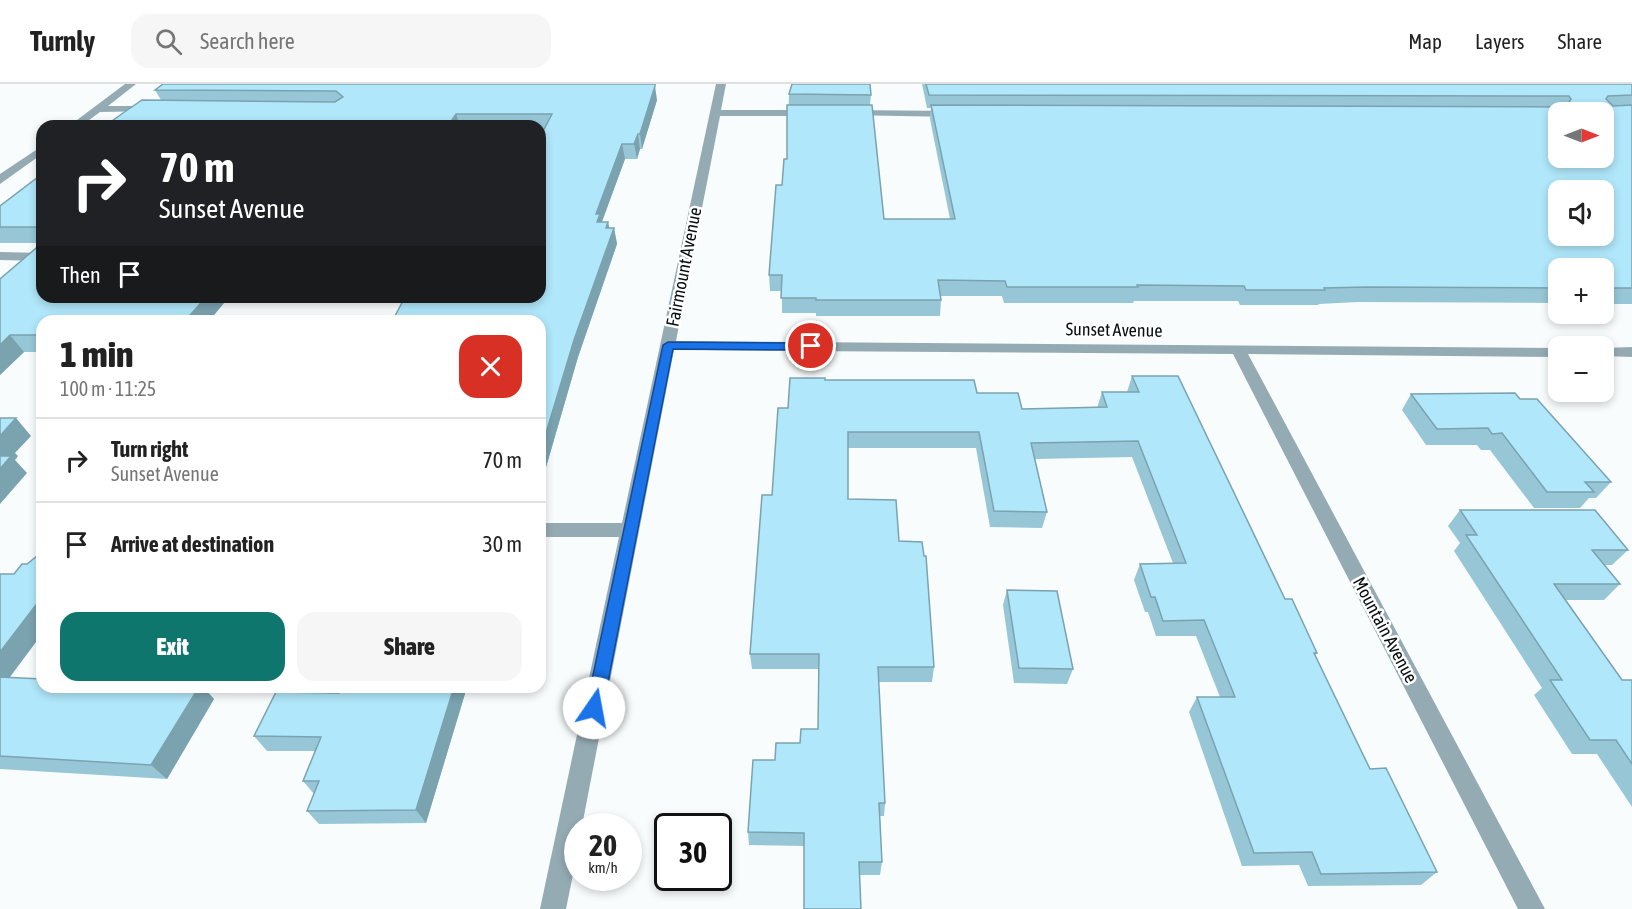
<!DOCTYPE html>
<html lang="en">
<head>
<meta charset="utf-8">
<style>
  :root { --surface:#fff; --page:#f6f6f6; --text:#222; --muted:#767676; --line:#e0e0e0; --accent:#0f766e }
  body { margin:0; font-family:"Asap Condensed",sans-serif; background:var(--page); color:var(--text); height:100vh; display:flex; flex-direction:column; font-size:22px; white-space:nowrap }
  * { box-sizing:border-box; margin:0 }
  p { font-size:20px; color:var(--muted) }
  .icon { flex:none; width:33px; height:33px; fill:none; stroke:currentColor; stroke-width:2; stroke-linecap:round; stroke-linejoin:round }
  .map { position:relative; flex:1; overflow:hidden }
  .panel { position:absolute; left:36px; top:231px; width:510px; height:378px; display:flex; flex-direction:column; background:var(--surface); border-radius:18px; box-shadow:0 3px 9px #0003 }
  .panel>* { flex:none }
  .hud { position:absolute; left:36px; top:36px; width:510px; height:183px; border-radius:18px; box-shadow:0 3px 9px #0003; background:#202124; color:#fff; overflow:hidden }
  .needle { width:39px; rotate:90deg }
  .controls { position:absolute; left:1548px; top:18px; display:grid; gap:12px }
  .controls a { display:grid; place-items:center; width:66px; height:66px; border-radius:12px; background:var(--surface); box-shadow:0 3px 9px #0003; font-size:30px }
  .speed { position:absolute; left:564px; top:729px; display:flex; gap:12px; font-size:30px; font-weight:700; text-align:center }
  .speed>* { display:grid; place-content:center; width:78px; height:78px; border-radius:50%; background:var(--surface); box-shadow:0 3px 9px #0003; line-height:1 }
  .speed small { font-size:15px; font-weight:400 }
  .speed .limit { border:3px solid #111; border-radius:9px; background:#fff; color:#111 }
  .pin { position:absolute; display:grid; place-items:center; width:51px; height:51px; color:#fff; margin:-26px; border:3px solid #fff; border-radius:50%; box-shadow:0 2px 6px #0007 }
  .me { position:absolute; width:66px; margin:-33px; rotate:12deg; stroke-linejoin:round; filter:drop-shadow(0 0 4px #0008) }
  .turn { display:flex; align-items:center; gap:21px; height:126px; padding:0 24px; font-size:27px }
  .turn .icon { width:78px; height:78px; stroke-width:2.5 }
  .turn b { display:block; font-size:42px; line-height:51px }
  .then { display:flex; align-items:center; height:57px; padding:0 24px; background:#0003; gap:12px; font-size:22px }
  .round { display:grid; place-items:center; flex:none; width:63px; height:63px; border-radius:18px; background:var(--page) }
  .overview { display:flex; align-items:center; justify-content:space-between; height:102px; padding:0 24px }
  h1 { font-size:36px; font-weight:800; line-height:45px }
  .primary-button { display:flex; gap:12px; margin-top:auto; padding:12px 24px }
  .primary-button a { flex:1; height:69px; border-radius:18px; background:var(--accent); color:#fff; font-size:24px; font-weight:800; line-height:69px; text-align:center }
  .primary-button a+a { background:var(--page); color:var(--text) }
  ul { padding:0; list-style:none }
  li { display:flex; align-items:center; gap:18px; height:84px; padding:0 24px; border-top:2px solid var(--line) }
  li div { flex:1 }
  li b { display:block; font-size:22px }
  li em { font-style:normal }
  header { display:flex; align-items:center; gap:36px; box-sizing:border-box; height:84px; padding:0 30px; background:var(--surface); border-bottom:2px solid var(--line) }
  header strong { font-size:28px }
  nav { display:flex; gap:33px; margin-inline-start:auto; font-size:21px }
  .search { width:420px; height:54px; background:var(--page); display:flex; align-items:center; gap:15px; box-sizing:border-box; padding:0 21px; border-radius:18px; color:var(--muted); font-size:22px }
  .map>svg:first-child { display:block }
</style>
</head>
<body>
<header>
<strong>Turnly</strong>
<div class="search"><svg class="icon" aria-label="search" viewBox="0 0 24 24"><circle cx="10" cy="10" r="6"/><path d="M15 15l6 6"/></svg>Search here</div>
<nav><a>Map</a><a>Layers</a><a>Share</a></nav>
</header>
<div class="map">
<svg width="1632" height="825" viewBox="0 0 1632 825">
  <rect width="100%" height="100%" fill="#f8fcfd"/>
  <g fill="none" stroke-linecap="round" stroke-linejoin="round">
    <g fill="#95abb3" fill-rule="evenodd">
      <polygon points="125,0 136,0 108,22 152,22 156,23 156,27 100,28 81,42 69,42"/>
      <polygon points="716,0 726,0 721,26 810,26 815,29 810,32 720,32 676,257 1558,264 1558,273 1248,270 1545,825 1518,825 1233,270 674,266 582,742 578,742 578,766 566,825 540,825 619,453 540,453 540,439 622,439"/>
      <polygon points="849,26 954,27 959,30 954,33 845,31 845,27"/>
      <polygon points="42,62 42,70 0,100 0,90"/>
      <polygon points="0,168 42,169 42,177 0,176"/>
      <polygon points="1632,263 1632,273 1604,272 1604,264"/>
    </g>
  </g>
  <g fill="#97c7d7">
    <polygon points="163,0 657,16 642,65 640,65 637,75 625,75 602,138 608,138 609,144 614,144 617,160 578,273 540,404 540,237 397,237 395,232 540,213 544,45 540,45 540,42 105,42 161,16 155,6"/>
    <polygon points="922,0 1632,0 1632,220 1604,220 1604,184 1558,184 1558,219 1358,218 1319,220 1318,221 1240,221 1238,217 1134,217 1133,219 1004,219 1002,212 941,212 941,216 940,232 816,232 816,229 782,229 782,207 770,207 769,191 782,101 787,75 789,10 871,11 870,21 884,135 950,135 930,35 931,24 927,24"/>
    <polygon points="42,90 42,213 229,213 209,237 42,237 42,268 24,268 0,291 0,195 42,159 0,159 0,122"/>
    <polygon points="1132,292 1285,515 1317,569 1315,572 1370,685 1437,788 1421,801 1308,802 1299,781 1242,782 1189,628 1197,613 1220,613 1196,552 1156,552 1148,528 1145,528 1134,496 1140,480 1173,479 1132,373 1035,375 1047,428 1042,444 990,443 976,364 848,364 848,415 899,457 934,583 932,598 878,598 885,719 884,732 880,732 882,778 880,791 859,791 804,762 749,761 748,748 775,676 800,659 818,645 818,585 752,585 750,570 772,411 788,324 825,296 977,309 1022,325 1097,324 1102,308 1127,308"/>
    <polygon points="1411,310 1520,315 1611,398 1596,414 1589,414 1580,424 1534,424 1490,366 1481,366 1477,361 1426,361 1402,326"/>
    <polygon points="1460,426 1628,466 1612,481 1605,481 1620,500 1604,516 1566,516 1622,596 1632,596 1632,723 1597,670 1572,670 1534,611 1542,604 1454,467 1460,459 1448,442"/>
    <polygon points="27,480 10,593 42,603 203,603 214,615 167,695 0,685 0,490 14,490"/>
    <polygon points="1007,506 1073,585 1067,600 1014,599 1003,521"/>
    <polygon points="349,603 467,603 426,739 319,740 307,727 314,710 303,697 315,667 267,667 254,652"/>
  </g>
  <g fill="#7ba2af">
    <polygon points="655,2 657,16 642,65 640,50"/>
    <polygon points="456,30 460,42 448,42"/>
    <polygon points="638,50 640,65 637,75 634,60"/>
    <polygon points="622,60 625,75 601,140 600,154 596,130"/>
    <polygon points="608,138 611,153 614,144 617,160 578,273 540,404 540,369"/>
    <polygon points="206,213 229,213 209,237 185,237"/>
    <polygon points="10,251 24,268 0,291 0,261"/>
    <polygon points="16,334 31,352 15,369 18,372 15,376 27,389 0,420 0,352"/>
    <polygon points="42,513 42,550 10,593 0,605 0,568"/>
    <polygon points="199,603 203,603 214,615 167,695 151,681"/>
    <polygon points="454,603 467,603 426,739 416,726"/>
  </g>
  <g fill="#b0e7fa" stroke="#7ba2af" stroke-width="1.5" fill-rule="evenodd">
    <polygon points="163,0 655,0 655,2 640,50 638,50 634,60 622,60 596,130 600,130 597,138 608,138 606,144 614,144 574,256 540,369 540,237 433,237 436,232 395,232 405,213 540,213 540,53 552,30 456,30 448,42 105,42 123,29 142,16 335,18 343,13 336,7 155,6"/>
    <polygon points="792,0 870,0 871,11 789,10"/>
    <path d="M926 0H1632V11L1608 12 1606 15 1613 22 1632 21V204H1604V184H1558V204L1366 203 1324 204 1325 206H1246L1244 202 1137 201 1138 203H1007L1005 197 938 196 941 216H816V214H781L782 191H769L776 101H782L784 75H787V21H872L884 135H955L931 21 1566 23 1571 15 1569 12 929 11ZM1558 28H1604V74H1558ZM1558 106H1604V152H1558Z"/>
    <polygon points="42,90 42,143 0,143 0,122"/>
    <polygon points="42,159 42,213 206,213 185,237 42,237 42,251 10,251 0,261 0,195"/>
    <polygon points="1132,292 1178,292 1285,515 1292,515 1317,569 1314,569 1370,685 1386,684 1437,788 1321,790 1312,768 1254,769 1197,613 1235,613 1204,536 1163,537 1155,513 1151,513 1140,480 1186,479 1138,357 1031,359 1047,428 994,427 979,348 848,348 848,415 896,416 899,457 922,458 924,472 926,472 934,583 878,583 885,719 879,719 882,778 859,778 861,825 804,825 804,749 748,748 753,676 775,676 776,659 800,659 801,645 818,645 819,570 750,570 762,411 772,411 778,324 788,324 790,294 825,294 825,296 974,296 977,309 1018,309 1022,325 1107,323 1102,308 1139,308"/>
    <polygon points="1515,309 1520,315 1537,315 1611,398 1585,398 1594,408 1547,408 1502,349 1492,350 1488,344 1437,345 1411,310"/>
    <polygon points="0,334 16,334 0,352"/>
    <polygon points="0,372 11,372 0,385"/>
    <polygon points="1460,426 1595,426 1628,466 1592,466 1620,500 1554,500 1622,596 1632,596 1632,680 1616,656 1590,656 1550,596 1562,596 1466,451 1477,451"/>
    <polygon points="42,468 42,513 0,568 0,490 14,490 22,480 27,480"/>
    <polygon points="1007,506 1057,507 1073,585 1019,584"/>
    <polygon points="0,593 42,595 42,603 199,603 151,681 0,672"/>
    <polygon points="341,603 454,603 416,726 307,727 319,697 303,697 321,653 254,652 276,608 339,609"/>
  </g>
  <polygon fill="#1a73e8" stroke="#114b97" stroke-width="1.5" points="668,258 811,259 817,262 811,266 673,265 603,624 600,630 594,632 588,630 586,624 663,261"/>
  <g text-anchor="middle" stroke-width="5" stroke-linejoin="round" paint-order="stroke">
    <g font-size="18" fill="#080f11" stroke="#fff">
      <text transform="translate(684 183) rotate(-79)" y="6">Fairmount Avenue</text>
      <text transform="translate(1114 246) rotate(1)" y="6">Sunset Avenue</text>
      <text transform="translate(1385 546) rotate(62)" y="6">Mountain Avenue</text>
    </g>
  </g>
</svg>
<div class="controls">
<a><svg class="needle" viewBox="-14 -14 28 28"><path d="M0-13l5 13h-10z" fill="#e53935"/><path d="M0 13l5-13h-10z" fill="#767676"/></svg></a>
<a><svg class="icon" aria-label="sound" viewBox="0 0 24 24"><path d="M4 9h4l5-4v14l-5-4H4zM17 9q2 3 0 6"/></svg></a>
<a>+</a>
<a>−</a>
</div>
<div class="speed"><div>20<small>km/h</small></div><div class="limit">30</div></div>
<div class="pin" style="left:811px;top:262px;background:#d93025"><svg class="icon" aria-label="arrive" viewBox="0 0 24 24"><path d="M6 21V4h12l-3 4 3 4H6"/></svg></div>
<svg class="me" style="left:594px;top:624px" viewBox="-20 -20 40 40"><circle r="19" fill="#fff"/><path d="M0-13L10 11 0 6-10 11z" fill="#1a73e8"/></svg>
<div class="hud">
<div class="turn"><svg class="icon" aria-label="right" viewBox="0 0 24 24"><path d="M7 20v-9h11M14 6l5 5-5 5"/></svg><div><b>70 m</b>Sunset Avenue</div></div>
<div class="then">Then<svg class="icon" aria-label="arrive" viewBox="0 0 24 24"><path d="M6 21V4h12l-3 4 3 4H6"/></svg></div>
</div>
<section class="panel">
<div class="overview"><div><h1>1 min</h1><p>100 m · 11:25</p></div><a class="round" style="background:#d93025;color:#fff"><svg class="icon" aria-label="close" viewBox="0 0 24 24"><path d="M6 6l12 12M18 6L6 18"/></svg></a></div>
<ul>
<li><svg class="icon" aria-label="right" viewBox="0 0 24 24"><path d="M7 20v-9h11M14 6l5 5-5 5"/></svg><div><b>Turn right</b><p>Sunset Avenue</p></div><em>70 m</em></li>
<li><svg class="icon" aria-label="arrive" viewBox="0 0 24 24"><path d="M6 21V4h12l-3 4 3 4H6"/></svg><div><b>Arrive at destination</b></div><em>30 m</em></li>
</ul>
<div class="primary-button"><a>Exit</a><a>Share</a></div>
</section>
</div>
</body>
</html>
